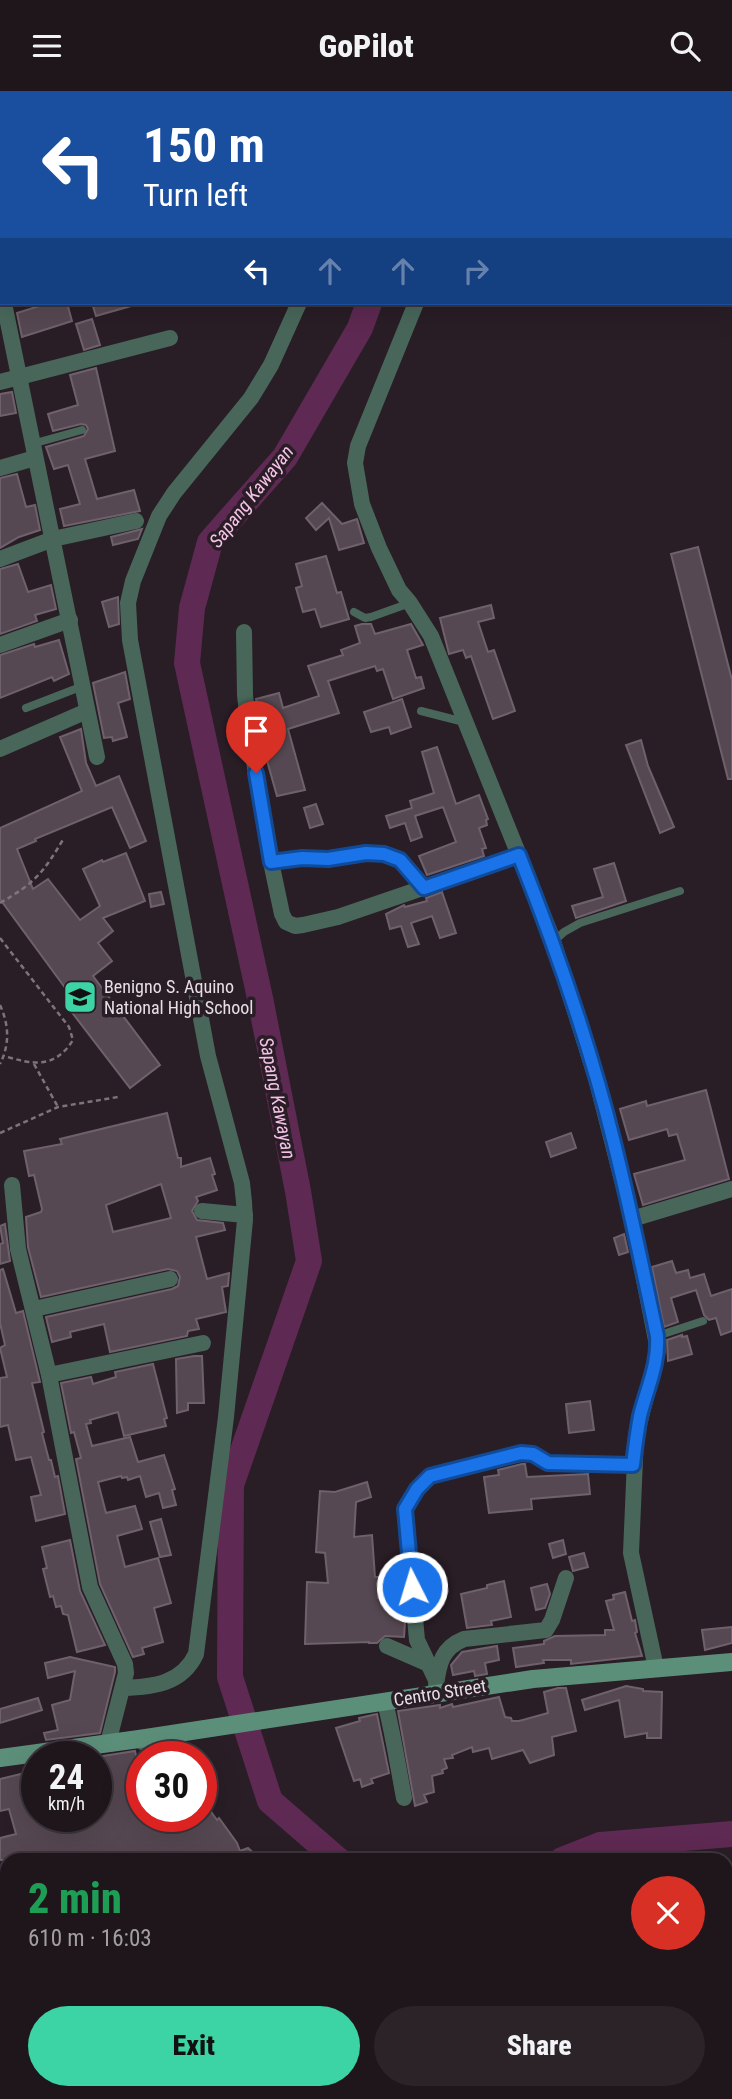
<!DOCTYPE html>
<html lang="en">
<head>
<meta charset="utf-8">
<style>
  :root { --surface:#1f161c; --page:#2c2329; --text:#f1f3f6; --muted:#a19fa3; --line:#3c353b; --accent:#3cd4a4 }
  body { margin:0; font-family:"Roboto Condensed",sans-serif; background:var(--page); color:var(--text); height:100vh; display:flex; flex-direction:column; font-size:26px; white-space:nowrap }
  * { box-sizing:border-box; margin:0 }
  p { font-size:23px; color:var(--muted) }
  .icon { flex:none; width:38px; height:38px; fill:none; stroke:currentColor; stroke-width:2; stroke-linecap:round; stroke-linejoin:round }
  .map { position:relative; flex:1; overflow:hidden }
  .drawer { position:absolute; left:0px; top:1762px; width:733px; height:247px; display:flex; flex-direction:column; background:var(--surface); border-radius:21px 21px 0 0; box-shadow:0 7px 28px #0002,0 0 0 2px var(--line) }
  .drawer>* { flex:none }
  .top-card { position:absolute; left:0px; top:0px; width:733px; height:214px; box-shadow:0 7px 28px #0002,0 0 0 2px var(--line); background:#1a4fa0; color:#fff; overflow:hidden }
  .speed { position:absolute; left:21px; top:1650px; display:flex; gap:14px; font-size:35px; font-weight:700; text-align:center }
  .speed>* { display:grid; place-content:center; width:91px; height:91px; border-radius:50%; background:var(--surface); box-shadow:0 7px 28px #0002,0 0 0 2px var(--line); line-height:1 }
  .speed small { font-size:18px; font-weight:400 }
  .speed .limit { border:10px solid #d22; background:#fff; color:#111 }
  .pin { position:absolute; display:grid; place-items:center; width:60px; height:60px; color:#fff; margin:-72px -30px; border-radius:50% 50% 50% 0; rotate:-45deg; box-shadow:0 0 7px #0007 }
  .pin .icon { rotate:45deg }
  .me { position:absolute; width:77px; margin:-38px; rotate:355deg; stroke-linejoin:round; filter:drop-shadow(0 0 5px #0008) }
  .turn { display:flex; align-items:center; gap:24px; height:147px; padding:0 28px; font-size:32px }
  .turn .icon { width:91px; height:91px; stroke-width:2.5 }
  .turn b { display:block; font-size:49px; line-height:60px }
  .lanes { display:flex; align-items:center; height:66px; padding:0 28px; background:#0003; justify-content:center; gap:35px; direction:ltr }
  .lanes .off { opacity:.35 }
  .round { display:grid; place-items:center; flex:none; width:74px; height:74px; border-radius:37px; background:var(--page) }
  .overview { display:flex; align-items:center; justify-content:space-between; height:119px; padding:0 28px }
  h1 { font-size:42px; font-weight:800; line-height:52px; color:#1e9e55 }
  .primary-button { display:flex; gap:14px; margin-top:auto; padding:14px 28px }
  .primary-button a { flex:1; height:80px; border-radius:42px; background:var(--accent); color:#111; font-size:28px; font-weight:800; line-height:80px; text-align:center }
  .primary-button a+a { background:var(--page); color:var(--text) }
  header { display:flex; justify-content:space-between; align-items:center; height:91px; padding:0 28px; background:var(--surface); font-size:32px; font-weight:800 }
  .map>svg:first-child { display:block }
</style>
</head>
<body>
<header><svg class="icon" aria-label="menu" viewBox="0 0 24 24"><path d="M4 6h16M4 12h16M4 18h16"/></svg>GoPilot<svg class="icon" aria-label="search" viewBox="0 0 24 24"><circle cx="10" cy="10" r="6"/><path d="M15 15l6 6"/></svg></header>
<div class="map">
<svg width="732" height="2008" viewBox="0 0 732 2008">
  <rect width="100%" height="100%" fill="#291d26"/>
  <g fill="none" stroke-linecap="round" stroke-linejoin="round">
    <g stroke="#5e2952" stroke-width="26">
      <polyline points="403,2 403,0"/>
      <polyline points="338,1769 270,1710 230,1586 231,1394 309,1170 298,1100 260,907 187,572 192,517 210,451 285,366 360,237 369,212"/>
      <polyline points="562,1769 600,1754 732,1743"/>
    </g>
  </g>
  <g fill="#564852" stroke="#6f616b" stroke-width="2" fill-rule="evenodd">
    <polygon points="42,212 67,212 72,230 22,246 17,222 43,214"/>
    <polygon points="92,212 130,212 131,215 96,225"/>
    <polygon points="92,228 100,254 84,259 76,233"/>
    <polygon points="96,277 115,360 85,368 97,408 134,399 140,420 64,435 60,418 80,413 68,374 54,378 46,356 84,345 88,338 86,334 81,333 53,340 48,323 78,314 70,284"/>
    <polygon points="12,301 16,322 0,325 0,303"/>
    <polygon points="17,383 26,416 35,414 40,439 19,446 0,457 0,387"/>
    <polygon points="322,412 342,433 357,428 364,452 339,459 329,427 316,439 306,427"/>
    <polygon points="142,438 138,448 113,454 111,446"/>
    <polygon points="698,456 732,589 732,688 728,688 671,463"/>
    <polygon points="326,465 337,502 341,501 349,528 321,536 315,518 303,521 296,497 302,495 296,473"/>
    <polygon points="18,473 28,501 51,494 56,518 35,524 37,530 0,543 0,478"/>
    <polygon points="118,506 119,533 109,536 102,511"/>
    <polygon points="491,514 494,527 478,531 488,561 494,559 515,620 493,628 471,565 466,567 463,559 449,563 440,527"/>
    <polygon points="362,533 371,533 375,543 411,533 423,554 407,559 416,587 421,586 424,597 393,608 383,578 377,580 375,575 328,590 339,622 288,638 305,699 277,705 264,659 267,658 256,608 279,602 283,617 319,605 308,575 343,564 341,559 360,552 355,535"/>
    <polygon points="59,549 69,583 54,590 52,586 0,607 0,564 34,553 35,556"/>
    <polygon points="125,581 130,608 118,612 127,646 113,650 112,646 104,647 93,592"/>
    <polygon points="402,608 411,636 391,643 389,636 371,641 364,621"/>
    <polygon points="81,638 86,672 96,695 119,685 146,750 130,757 112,716 35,748 36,750 17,758 33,798 48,788 80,829 100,815 83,778 102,769 103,771 126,762 145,810 103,827 113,840 98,852 112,870 93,885 160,974 130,997 67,915 74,909 0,808 0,737 82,700 60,646"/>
    <polygon points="641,649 648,675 674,736 660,742 626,654"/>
    <polygon points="437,656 456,713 479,704 488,728 486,729 487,734 479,737 486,757 482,758 484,765 427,784 419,765 456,751 443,716 415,725 422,746 411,750 405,732 390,737 386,725 412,717 410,710 434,702 422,661"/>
    <polygon points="316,713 323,733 310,737 304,717"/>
    <polygon points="614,772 626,810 576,827 572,815 603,806 594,778"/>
    <polygon points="161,801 164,813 151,816 149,803"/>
    <polygon points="442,801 456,842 440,847 432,825 411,832 419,853 408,856 401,835 390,838 386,823 404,814 405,816 427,810 426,807"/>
    <polygon points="706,999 729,1088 643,1114 634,1083 685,1069 677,1043 669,1045 667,1038 629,1049 620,1018 646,1010 647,1015"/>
    <path d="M167 1022 178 1067H181V1076L210 1067 215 1083 212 1084 217 1099 196 1106 198 1110 192 1120 197 1129 223 1132 225 1139 196 1146 207 1188 229 1182 228 1195 222 1196 226 1221 196 1228 199 1238 188 1240 187 1245 110 1261 104 1233 70 1241 71 1246 52 1251 46 1226 172 1198 178 1195 180 1186 177 1180 168 1178 41 1206 28 1156 26 1126 41 1121 42 1118 34 1084 29 1085 24 1060 62 1053 60 1048ZM161 1093 171 1127 113 1141 106 1114Z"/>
    <polygon points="571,1042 576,1057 551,1066 546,1051"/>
    <polygon points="5,1133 10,1170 0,1173 0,1153 3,1152 0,1135"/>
    <polygon points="624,1143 628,1161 619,1164 614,1147"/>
    <polygon points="672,1170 676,1182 688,1179 690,1187 704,1183 711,1205 732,1198 732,1240 721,1244 716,1227 709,1229 704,1224 696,1199 671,1207 678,1231 664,1236 652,1176"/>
    <polygon points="3,1178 16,1222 23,1220 40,1291 32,1292 44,1341 42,1342 49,1369 51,1369 55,1386 58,1385 65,1423 36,1430 31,1406 41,1404 31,1366 16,1369 8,1334 0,1336 0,1287 7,1286 0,1257 5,1254 0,1232 0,1179"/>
    <polygon points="682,1244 682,1246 687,1245 692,1263 668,1270 667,1249"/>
    <polygon points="194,1265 202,1265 204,1312 188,1312 188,1319 177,1322 176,1268"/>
    <polygon points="153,1273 167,1327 164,1328 166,1335 124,1345 118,1321 90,1329 91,1332 86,1333 92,1355 130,1346 138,1371 164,1364 175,1398 172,1399 176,1414 163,1417 159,1402 146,1406 140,1385 128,1389 127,1386 122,1387 121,1385 98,1391 106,1422 135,1415 142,1438 117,1445 125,1476 158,1467 171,1512 154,1517 163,1551 142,1557 144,1563 133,1566 100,1493 76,1368 81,1367 74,1341 71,1342 61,1292 91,1286 93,1293 116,1286 115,1281"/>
    <polygon points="590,1310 594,1339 569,1342 566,1313"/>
    <polygon points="522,1373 525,1373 527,1386 588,1383 590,1403 531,1408 532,1418 489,1422 484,1386 499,1384 498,1379"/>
    <polygon points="367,1391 371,1406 356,1411 354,1446 372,1444 375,1486 392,1486 392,1492 401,1492 405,1531 404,1546 385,1545 377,1552 369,1552 369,1551 305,1553 307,1491 328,1492 325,1462 316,1461 320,1400 335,1401"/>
    <polygon points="161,1428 171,1464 160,1466 150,1431"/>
    <polygon points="70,1449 80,1500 105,1554 77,1561 68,1524 63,1523 61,1515 56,1516 53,1505 50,1506 43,1478 47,1477 42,1456"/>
    <polygon points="563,1449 566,1463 553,1467 549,1453"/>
    <polygon points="584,1462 588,1476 573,1480 569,1466"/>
    <polygon points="504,1490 511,1526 491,1530 492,1534 467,1537 461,1503 487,1497 487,1494"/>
    <polygon points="547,1493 550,1503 545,1517 536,1519 531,1497"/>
    <polygon points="625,1501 632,1530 635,1529 637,1541 635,1542 642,1565 571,1573 571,1569 543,1569 544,1572 516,1576 513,1557 544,1553 544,1550 555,1545 605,1544 605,1539 614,1539 606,1510 614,1508 613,1504"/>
    <polygon points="732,1536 732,1552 705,1559 702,1539"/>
    <polygon points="497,1555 499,1569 485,1572 487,1583 475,1585 474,1580 453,1584 451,1574 462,1561"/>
    <polygon points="70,1566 115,1576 115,1581 100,1642 46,1649 44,1642 58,1639 52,1614 70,1609 75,1580 48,1587 45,1572"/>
    <polygon points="626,1595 643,1598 643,1600 662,1601 661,1647 647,1647 647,1642 625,1646 619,1609 585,1619 582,1609"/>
    <polygon points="558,1597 566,1597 576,1640 552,1646 554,1664 530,1672 523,1659 492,1668 489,1657 473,1661 472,1656 452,1664 453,1667 444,1668 447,1677 442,1679 443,1682 432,1685 434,1701 424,1704 427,1711 415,1715 398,1620 440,1614 440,1617 452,1613 453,1616 499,1606 505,1626 511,1627 512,1630 519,1630 548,1622 544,1601"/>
    <polygon points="38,1607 42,1619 0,1632 0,1618"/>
    <polygon points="377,1623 389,1682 371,1688 373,1692 362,1696 360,1688 354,1690 336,1637 360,1630 359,1627"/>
    <polygon points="135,1660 142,1692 142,1726 171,1726 172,1732 201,1726 201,1707 217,1729 219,1727 237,1752 240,1760 248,1757 261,1769 169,1769 168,1765 142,1769 141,1765 119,1769 0,1769 0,1747 16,1743 9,1718 0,1720 0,1688 37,1679 37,1728 50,1726 96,1726 96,1666"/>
  </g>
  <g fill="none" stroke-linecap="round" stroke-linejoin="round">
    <g stroke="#7d737b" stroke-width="2.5" stroke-dasharray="5 3.5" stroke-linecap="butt">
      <path d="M0 812C35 792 43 782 64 747"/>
      <path d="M0 847 69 936 73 949C54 979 32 973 4 965"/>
      <path d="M0 914C9 934 10 953 0 973"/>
      <polyline points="34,973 58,1016"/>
      <polyline points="0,1042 58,1016 118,1006"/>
    </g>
    <g stroke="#48675a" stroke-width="8">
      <polyline points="32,353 82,339"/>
      <polyline points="354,521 365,527 371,526 410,512"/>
      <polyline points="26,617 83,595"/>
      <polyline points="421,620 464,631"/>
      <polyline points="553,851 564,841 580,832 680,800"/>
      <polyline points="657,1245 703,1230"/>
    </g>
    <g stroke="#48675a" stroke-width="16">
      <polyline points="290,0 290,2"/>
      <polyline points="148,2 155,0"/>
      <polyline points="369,2 370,0"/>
      <polyline points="509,2 510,0"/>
      <polyline points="0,41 2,40"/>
      <polyline points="0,125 2,125"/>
      <polyline points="0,194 2,202"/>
      <polyline points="4,212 97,666"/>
      <polyline points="416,212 358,355 355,372 362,413 379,457 399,499 410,512 431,545 551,844 596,987 632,1128 658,1259 636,1345 631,1462 656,1577"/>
      <polyline points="0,291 170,247"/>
      <polyline points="0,377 35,367"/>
      <polyline points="0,468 53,448 136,430"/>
      <polyline points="244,541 245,604 249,641 271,771 282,823 286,831 295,835 303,834 338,826 519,764"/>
      <polyline points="0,554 70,529"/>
      <polyline points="0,658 87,620"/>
      <polyline points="271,771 302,767 328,768 366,762 384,763 400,769 424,797"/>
      <polyline points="12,1094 18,1158 49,1284 90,1496 125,1573 126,1582 108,1652"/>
      <polyline points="202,1120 245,1124"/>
      <polyline points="632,1128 732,1098"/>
      <polyline points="34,1218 170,1188"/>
      <polyline points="49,1284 203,1252"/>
      <polyline points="387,1555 426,1572"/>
      <polyline points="436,1589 417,1549 405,1418 417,1398 431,1385 521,1362 533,1363 548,1372 633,1374"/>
      <path d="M436 1594C439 1572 442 1557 464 1548L546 1539 552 1529 566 1487"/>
      <path d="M123 1597C153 1596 182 1593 196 1563L226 1326 245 1129 244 1111 242 1092 208 965 130 549 128 512 133 490 159 425 174 402 251 307 271 274 299 212"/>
      <path d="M385 1611C393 1643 398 1675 404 1707"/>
      <polyline points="139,1648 162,1666"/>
      <polyline points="0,1804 7,1803"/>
      <polyline points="0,1920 7,1918"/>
      <polyline points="0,1993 7,1991"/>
      <polyline points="98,2002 100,2008"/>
      <polyline points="244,2002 246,2008"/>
      <polyline points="357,2002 359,2008"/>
      <polyline points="473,2002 474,2008"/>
      <polyline points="582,2002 584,2008"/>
      <polyline points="670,2002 671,2008"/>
      <polyline points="716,2002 721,2005 732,2002"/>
    </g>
    <polyline stroke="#5c8f7a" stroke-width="18" points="0,1667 139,1648 533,1588 732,1571"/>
  </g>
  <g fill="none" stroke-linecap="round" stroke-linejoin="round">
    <defs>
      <path id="route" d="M256 682 271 771 302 767 328 768 366 762 384 763 400 769 424 797 519 764C556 857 590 954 614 1052 630 1116 643 1180 657 1245 659 1273 647 1297 640 1325 637 1341 635 1357 633 1374L548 1372 533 1363 521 1362 430 1385 417 1398 405 1418 412 1496"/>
    </defs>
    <use href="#route" stroke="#114b97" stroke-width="18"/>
    <use href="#route" stroke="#1a73e8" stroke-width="12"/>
  </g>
  <defs>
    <symbol id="school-square" viewBox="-11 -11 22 22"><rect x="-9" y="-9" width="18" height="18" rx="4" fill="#3cd4a4" stroke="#291d26"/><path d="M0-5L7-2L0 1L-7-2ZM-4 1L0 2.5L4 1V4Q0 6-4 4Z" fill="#111"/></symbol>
  </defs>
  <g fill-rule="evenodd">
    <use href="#school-square" x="61" y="887" width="38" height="38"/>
  </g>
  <g text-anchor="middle" stroke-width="7" stroke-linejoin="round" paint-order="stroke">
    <g font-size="18" fill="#e7dfe5" stroke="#291d26" text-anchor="start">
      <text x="104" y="902">Benigno S. Aquino<tspan x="104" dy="21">National High School</tspan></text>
    </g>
    <g font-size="18" fill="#e7dfe5" stroke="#291d26">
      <text transform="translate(440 1602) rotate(-9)" y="6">Centro Street</text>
    </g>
    <g font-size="19" font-style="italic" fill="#f5c2e7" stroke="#291d26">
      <text transform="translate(251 405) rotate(-52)" y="7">Sapang Kawayan</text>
      <text transform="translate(278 1007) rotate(79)" y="7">Sapang Kawayan</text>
    </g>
  </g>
</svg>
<div class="speed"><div>24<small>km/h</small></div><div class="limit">30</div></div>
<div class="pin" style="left:256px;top:682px;background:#d93025"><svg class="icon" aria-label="arrive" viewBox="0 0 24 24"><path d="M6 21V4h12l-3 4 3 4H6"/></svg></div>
<svg class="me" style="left:412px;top:1496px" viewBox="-20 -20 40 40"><circle r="17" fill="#1a73e8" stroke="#fff" stroke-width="3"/><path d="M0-11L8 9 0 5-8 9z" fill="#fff"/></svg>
<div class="top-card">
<div class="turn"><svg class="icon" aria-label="left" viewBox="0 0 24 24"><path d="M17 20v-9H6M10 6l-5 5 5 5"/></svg><div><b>150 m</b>Turn left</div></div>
<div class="lanes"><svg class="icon" aria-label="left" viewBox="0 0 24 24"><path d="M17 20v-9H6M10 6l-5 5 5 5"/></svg><svg class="icon off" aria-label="ahead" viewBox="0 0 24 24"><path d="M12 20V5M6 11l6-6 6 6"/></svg><svg class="icon off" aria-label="ahead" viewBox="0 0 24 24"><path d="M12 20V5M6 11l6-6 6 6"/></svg><svg class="icon off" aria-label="right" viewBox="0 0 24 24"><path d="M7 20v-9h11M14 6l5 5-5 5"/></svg></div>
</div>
<section class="drawer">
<div class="overview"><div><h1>2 min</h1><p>610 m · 16:03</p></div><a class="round" style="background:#d93025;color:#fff"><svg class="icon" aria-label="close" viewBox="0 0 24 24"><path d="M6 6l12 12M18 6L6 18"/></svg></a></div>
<div class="primary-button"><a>Exit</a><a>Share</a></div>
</section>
</div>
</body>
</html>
